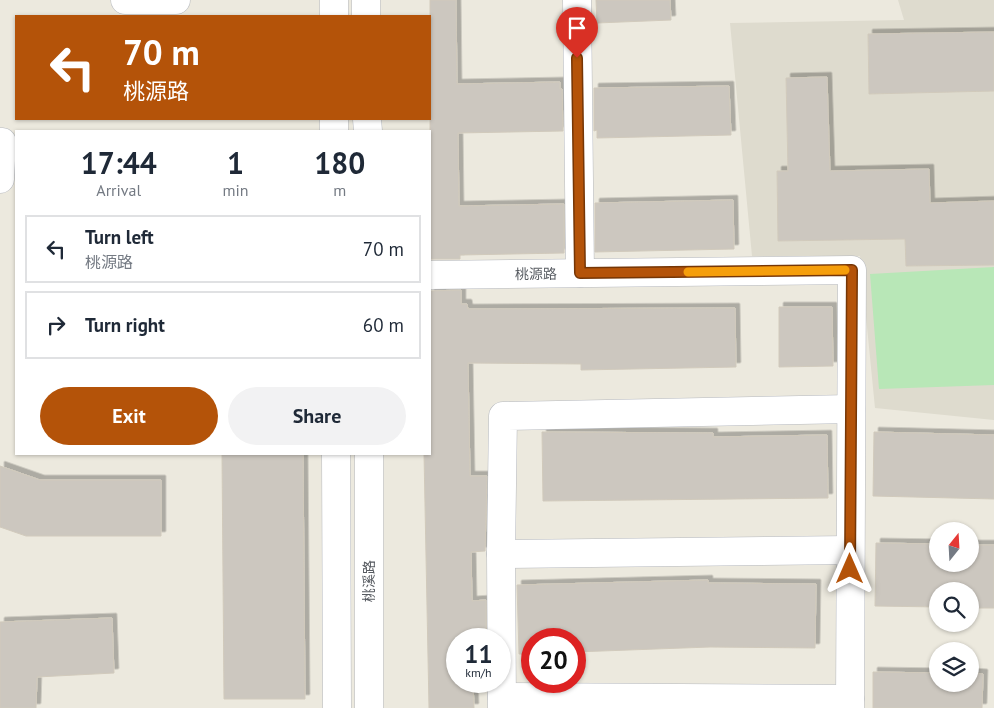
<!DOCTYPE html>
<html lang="en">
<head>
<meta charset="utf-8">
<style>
  :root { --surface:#fff; --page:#f2f2f3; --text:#1f2937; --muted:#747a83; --line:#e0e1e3; --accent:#b45309 }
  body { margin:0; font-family:"PT Sans","Noto Sans SC",sans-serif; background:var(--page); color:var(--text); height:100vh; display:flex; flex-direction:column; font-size:19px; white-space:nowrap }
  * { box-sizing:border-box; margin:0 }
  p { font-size:16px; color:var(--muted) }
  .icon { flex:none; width:28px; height:28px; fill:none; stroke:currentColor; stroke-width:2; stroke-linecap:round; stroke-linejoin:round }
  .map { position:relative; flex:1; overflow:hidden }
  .panel { position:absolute; left:15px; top:130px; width:416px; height:325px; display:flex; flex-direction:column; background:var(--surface); border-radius:0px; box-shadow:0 1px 4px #0004 }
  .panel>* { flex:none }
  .guide { position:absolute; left:15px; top:15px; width:416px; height:105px; border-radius:0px; box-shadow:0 1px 4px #0004; background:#b45309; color:#fff; overflow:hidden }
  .needle { width:32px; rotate:18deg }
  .fabs { position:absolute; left:929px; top:522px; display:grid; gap:10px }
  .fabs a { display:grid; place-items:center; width:50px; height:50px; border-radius:50%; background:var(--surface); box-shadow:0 1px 4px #0004; font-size:25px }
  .speed { position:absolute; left:446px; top:628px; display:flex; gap:10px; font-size:25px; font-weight:700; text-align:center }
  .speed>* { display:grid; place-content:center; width:65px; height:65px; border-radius:50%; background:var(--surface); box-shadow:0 1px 4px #0004; line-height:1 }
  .speed small { font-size:12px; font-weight:400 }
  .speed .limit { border:8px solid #d22; background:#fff; color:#111 }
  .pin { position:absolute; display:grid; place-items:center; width:42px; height:42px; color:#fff; margin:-51px -21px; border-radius:50% 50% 50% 0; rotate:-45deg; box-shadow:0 0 5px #0007 }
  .pin .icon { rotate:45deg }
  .me { position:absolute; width:55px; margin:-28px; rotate:0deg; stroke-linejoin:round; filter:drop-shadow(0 0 4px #0008) }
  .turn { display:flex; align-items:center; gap:18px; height:105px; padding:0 25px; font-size:22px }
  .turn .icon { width:65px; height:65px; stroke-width:2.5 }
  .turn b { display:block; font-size:35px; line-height:42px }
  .eta { display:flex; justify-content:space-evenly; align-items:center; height:85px; text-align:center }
  .eta b { font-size:30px; font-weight:600; line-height:35px }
  .button { display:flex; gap:10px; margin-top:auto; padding:10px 25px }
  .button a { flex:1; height:58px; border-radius:30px; background:var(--accent); color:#fff; font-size:20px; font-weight:600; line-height:58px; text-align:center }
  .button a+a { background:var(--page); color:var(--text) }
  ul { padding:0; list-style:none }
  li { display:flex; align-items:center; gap:15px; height:68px; margin:0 10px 8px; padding:0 15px; border:2px solid var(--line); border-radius:0px }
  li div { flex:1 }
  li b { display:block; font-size:19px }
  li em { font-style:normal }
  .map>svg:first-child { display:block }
</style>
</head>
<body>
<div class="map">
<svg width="994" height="708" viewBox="0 0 994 708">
  <defs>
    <filter id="shadow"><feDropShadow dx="4.5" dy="-4.5" stdDeviation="0" flood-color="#0004"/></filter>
  </defs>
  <rect width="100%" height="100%" fill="#ece9de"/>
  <polygon fill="#dedbce" points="898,0 994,0 994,420 875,408 860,256 752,256 730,23 904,20"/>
  <polygon fill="#b8e7b7" points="994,267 994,385 879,389 870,274"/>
  <g fill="#ccc7bf" stroke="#d1cabc" filter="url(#shadow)">
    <polygon points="430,0 456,0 457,84 560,82 560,89 562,89 563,131 458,133 459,206 564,204 564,253 460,255 460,259 430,259"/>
    <polygon points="596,0 670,0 671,20 597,23"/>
    <polygon points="994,32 994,91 869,94 868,34"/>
    <polygon points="827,77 830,171 929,169 930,203 994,201 994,265 906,266 905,239 778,241 777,171 788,171 786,78"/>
    <polygon points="729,86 731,135 597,138 597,130 594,131 594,88"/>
    <polygon points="733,200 734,249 595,252 595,203"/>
    <polygon points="461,290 461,304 467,304 468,309 735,308 736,367 581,370 581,364 468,363 470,476 487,476 485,551 471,552 472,601 486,600 486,639 458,639 458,681 473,681 474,708 429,708 424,454 430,454 430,291"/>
    <polygon points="779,307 832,307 833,366 779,367"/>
    <polygon points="542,432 713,433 713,437 827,435 828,498 543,501"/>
    <polygon points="874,432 994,435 994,499 873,496"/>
    <polygon points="222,454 303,454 305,699 224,699"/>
    <polygon points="0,466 40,480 161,480 161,536 26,536 0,527"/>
    <polygon points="876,543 938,544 938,564 970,564 970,545 994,545 994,608 970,608 970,591 938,591 938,607 875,606"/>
    <polygon points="708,580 708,583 816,584 815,648 710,647 575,652 575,639 532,639 532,654 519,654 517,585"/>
    <polygon points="112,618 114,673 37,677 36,708 0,708 0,622"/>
    <polygon points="873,672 938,673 938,684 970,684 970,673 983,674 982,708 873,708"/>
  </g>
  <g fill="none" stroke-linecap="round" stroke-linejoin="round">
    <defs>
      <g id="minor">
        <polyline points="125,0 176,0"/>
        <polyline points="334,0 334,16"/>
        <polyline points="366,0 366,16"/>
        <polyline points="577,0 580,273"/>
        <polyline points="334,119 334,131"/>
        <polyline points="367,119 368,131"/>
        <polyline points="0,179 2,142"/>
        <polyline points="430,275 852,270 850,708"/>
        <polyline points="336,454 337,708"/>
        <polyline points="501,554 850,550"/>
        <polyline points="502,697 850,699"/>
        <polyline points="369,708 369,454"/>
        <polyline points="502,708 501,554 503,416 851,409"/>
      </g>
    </defs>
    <use href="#minor" stroke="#b6b9bf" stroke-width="29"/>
    <use href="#minor" stroke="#fff" stroke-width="28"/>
  </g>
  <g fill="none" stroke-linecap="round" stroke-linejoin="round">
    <defs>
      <polyline id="route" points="577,58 580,273 852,270 850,569"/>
    </defs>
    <use href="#route" stroke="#753606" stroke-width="12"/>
    <use href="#route" stroke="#b45309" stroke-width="9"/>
    <polyline stroke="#f59e0b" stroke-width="9" points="688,272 845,270"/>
  </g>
  <g text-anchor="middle" stroke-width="4.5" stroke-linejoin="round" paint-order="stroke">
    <g font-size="14" fill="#575b61" stroke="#fff">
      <text transform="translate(536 274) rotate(-1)" y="5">桃源路</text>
      <text transform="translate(369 581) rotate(-90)" y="5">桃溪路</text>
    </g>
  </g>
</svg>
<div class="fabs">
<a><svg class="needle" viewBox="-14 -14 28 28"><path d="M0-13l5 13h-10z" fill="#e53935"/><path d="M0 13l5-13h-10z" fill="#747a83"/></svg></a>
<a><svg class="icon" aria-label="search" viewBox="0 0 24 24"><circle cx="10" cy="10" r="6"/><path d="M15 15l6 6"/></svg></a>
<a><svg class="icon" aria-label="layers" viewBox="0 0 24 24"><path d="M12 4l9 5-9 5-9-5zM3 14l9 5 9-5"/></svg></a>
</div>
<div class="speed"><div>11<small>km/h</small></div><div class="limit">20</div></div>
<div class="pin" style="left:577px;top:58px;background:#d93025"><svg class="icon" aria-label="arrive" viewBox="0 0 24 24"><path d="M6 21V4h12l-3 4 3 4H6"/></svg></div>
<svg class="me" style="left:850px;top:569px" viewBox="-20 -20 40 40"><path d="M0-17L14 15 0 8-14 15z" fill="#b45309" stroke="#fff" stroke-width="4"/></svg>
<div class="guide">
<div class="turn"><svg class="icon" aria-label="left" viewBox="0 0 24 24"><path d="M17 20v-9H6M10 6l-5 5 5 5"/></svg><div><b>70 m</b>桃源路</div></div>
</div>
<section class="panel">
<div class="eta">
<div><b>17:44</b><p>Arrival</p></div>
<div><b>1</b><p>min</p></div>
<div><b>180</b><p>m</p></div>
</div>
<ul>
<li><svg class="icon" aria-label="left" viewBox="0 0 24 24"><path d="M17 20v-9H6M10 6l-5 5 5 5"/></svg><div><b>Turn left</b><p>桃源路</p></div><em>70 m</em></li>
<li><svg class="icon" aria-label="right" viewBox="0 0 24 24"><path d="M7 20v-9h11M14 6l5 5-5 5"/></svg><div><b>Turn right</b></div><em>60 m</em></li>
</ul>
<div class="button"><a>Exit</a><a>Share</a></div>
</section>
</div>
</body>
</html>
